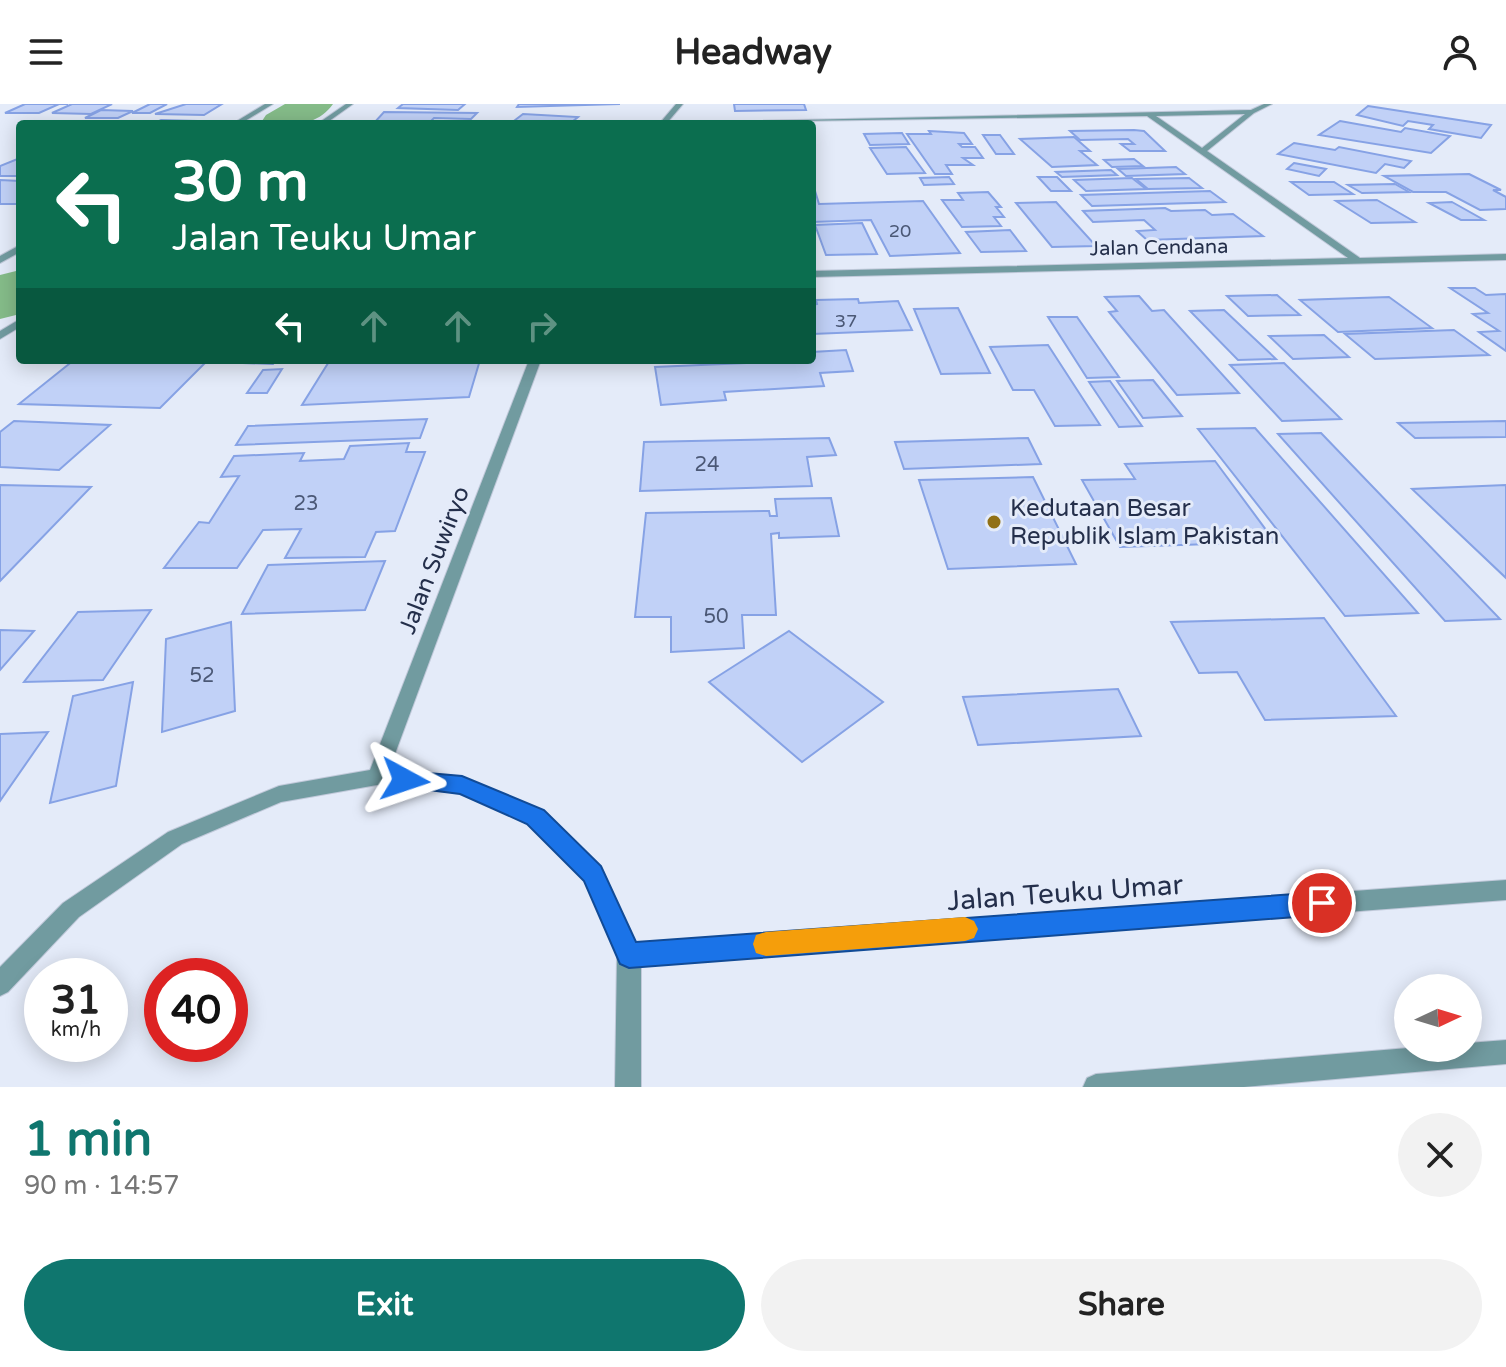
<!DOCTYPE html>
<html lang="en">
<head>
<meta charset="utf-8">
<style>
  :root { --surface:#fff; --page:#f2f2f2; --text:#222; --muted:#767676; --accent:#0f766e }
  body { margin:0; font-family:"Varela Round",sans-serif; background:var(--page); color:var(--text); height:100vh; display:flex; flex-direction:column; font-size:30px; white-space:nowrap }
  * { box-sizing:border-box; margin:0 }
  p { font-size:26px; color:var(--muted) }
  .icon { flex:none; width:44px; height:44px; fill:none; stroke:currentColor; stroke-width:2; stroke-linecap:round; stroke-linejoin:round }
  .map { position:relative; height:983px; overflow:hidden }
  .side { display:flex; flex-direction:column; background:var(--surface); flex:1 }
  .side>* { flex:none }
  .hud { position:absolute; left:16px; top:16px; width:800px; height:244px; border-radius:8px; box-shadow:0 4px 20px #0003; background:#0b6e4f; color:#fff; overflow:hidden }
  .needle { width:52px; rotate:86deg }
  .tools { position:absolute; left:1394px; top:870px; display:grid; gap:16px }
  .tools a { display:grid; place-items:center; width:88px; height:88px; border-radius:50%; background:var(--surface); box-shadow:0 4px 20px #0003; font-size:40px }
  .speed { position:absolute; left:24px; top:854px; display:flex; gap:16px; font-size:40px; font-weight:700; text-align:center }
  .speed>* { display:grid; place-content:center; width:104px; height:104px; border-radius:50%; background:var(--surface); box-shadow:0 4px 20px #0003; line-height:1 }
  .speed small { font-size:20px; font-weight:400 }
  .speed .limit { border:12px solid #d22; background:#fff; color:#111 }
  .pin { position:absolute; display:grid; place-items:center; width:68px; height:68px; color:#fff; margin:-34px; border:4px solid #fff; border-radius:50%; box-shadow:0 2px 8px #0007 }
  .me { position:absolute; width:88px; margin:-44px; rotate:95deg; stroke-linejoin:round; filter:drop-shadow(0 0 6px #0008) }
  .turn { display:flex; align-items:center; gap:28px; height:168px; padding:0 24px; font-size:36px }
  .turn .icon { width:104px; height:104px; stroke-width:2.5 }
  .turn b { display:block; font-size:56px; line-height:68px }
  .lanes { display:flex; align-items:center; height:76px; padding:0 24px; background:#0003; justify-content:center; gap:40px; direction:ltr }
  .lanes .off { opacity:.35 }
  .round { display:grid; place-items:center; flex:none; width:84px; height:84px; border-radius:42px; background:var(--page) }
  .head { display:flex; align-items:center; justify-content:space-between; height:136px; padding:0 24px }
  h1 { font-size:48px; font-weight:800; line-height:60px; color:var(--accent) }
  .primary-button { display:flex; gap:16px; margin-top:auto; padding:16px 24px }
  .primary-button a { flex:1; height:92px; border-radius:48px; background:var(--accent); color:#fff; font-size:32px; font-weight:800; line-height:92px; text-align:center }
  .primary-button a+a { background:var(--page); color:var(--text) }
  header { display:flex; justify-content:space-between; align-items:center; height:104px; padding:0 24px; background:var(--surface); font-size:36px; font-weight:800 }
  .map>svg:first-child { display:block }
</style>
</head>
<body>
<header><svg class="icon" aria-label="menu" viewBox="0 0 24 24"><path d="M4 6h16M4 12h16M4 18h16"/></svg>Headway<svg class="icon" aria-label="person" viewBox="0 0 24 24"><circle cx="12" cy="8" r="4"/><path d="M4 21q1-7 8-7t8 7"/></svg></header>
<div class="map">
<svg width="1506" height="983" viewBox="0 0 1506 983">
  <rect width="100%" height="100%" fill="#e4ebf9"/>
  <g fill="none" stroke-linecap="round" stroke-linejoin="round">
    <g fill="#85bc89" fill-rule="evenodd">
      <path d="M285 0H333C315 25 288 20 260 20L266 11Z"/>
      <polygon points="20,166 20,210 0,215 0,171"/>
    </g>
  </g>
  <g fill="#c1d1f7" stroke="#86a2e5" stroke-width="2">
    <polygon points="25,0 68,0 59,0 39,9 5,9"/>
    <polygon points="72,0 112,0 91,10 52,9"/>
    <polygon points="150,0 167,0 150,9 132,9"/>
    <polygon points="186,0 222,0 204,11 155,10"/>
    <polygon points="403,0 465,0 458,6 398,4"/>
    <polygon points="519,0 620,0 517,3"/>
    <polygon points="734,0 804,0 806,6 735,7"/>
    <polygon points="1368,2 1491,21 1481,34 1429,25 1433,21 1408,17 1403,22 1357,11"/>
    <polygon points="101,6 133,7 118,14 85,14"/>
    <polygon points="384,8 477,9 471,15 434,14 428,20 374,19"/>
    <polygon points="523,10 578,13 572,18 601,20 510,20"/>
    <polygon points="161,16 198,17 191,20 153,20"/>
    <polygon points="1340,17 1401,28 1405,24 1450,32 1431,49 1319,31"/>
    <polygon points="1134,26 1144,27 1165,47 1130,47 1121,40 1134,40 1128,35 1080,36 1070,27"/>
    <polygon points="929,27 964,29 972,40 959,40 962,43 975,43 983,54 963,54 973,61 946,61 952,70 935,70 907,30 931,30"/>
    <polygon points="902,29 909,40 870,41 864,30"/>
    <polygon points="983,31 1000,31 1014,50 996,50"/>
    <polygon points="1074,33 1090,47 1080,47 1097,61 1052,63 1020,35"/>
    <polygon points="1294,39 1335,46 1339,43 1411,57 1404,64 1385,60 1376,69 1278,50"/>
    <polygon points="906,43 925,69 887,70 870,44"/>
    <polygon points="20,54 20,72 0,72 0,62"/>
    <polygon points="1134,55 1143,62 1112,63 1104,56"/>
    <polygon points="1294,59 1326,65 1319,72 1287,65"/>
    <polygon points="1176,63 1185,70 1126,72 1118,65"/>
    <polygon points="1111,66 1117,71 1062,73 1056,68"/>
    <polygon points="1469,70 1501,86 1493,86 1506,93 1506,105 1480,106 1446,88 1413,88 1384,72"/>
    <polygon points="949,73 954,80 924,81 920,74"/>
    <polygon points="1038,73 1057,73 1071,87 1051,87"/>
    <polygon points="1132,74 1146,85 1086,87 1074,76"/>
    <polygon points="1189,74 1202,84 1148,85 1136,75"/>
    <polygon points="0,76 20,77 20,100 0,100"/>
    <polygon points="812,77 819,100 923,97 960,149 890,152 871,116 812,118"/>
    <polygon points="1291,78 1334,78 1353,90 1309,91"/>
    <polygon points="1395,80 1409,88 1362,89 1348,81"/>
    <polygon points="1210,87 1225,98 1092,102 1081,91"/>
    <polygon points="988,88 1001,103 996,103 1004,113 994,113 1001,122 962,123 942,96 963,96 958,89"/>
    <polygon points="1377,96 1415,118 1371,119 1336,97"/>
    <polygon points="1056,98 1096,142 1052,143 1016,99"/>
    <polygon points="1452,98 1484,116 1461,116 1429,99"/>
    <polygon points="1165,104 1171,107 1205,106 1212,111 1233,110 1263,132 1147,136 1137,127 1155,126 1144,116 1093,118 1083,107"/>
    <polygon points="862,119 877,150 826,151 815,121"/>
    <polygon points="1010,126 1026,147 981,148 966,128"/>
    <polygon points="1450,184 1475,184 1486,191 1506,190 1506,247 1479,228 1499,227 1473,210 1488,209"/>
    <polygon points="1277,191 1300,211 1248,212 1227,192"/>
    <polygon points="1139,192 1152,207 1164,206 1239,289 1177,291 1109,208 1117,207 1105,193"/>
    <polygon points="1389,193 1432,224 1338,228 1300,196"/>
    <polygon points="858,195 859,199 898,197 912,226 812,230 812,201 817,200 816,196"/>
    <polygon points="958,204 990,269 941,270 914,205"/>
    <polygon points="1224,206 1276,255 1238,256 1190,207"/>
    <polygon points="1048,213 1077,213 1119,273 1087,274"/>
    <polygon points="1454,226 1489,251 1375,255 1345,230"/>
    <polygon points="1324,231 1349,253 1293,255 1269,232"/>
    <polygon points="1048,241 1100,321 1055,322 1034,286 1013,286 990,243"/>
    <polygon points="846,246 853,267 820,269 824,282 724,288 726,296 661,301 655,263 812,256 812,248"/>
    <polygon points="74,256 205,259 160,304 19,300"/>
    <polygon points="161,256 276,256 273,260"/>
    <polygon points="330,256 480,256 469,293 302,301"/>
    <polygon points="1284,259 1341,315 1282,317 1230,261"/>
    <polygon points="282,265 267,289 247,289 263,266"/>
    <polygon points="1153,276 1182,312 1143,314 1117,277"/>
    <polygon points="1110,277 1142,322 1119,323 1089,278"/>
    <polygon points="427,315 420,334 236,341 248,322"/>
    <polygon points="14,317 110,321 59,366 0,363 0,328"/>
    <polygon points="1506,317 1506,333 1415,334 1398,319"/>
    <polygon points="1255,324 1418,509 1345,512 1198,325"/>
    <polygon points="1321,329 1500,515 1445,517 1278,330"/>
    <polygon points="829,334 836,351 807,353 812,382 640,387 644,338"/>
    <polygon points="1028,334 1041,360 904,365 895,338"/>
    <polygon points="409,339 406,348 425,348 395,427 376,428 365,453 285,454 301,425 263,426 237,464 164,464 199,418 209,419 239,372 221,373 234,352 304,349 300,357 344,355 350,342"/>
    <polygon points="1215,357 1275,438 1120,443 1082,376 1135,375 1125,360"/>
    <polygon points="1033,373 1076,460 948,465 919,376"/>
    <polygon points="0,381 91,383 0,477"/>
    <polygon points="1506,381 1506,474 1412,385"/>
    <polygon points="831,394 839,432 779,434 779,429 771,430 776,511 742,511 744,544 671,548 671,513 635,513 646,409 769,407 770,412 777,412 775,395"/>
    <polygon points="385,457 365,506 242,510 268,461"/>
    <polygon points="151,506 103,576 24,578 78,508"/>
    <polygon points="1324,514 1396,612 1265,616 1237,568 1199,569 1171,518"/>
    <polygon points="231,518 235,607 162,628 166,535"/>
    <polygon points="0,526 34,527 0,566"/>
    <polygon points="789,527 883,598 802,658 709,578"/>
    <polygon points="133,578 116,682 50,699 73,592"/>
    <polygon points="1118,585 1141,632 978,641 963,593"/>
    <polygon points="48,628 0,697 0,630"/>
  </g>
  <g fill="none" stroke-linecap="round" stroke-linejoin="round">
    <defs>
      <path id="minor" d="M1264 0H1272L1254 9 1207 47 1360 154 1506 150V156L812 173V167L1348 154 1147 12 661 19 1251 6ZM1245 10 1202 44 1156 12Z"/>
      <g id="tertiary">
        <polygon points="265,0 273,0 240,20 232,20"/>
        <polygon points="346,0 353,0 325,20 317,20"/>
        <polygon points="676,0 683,0 666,20 659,20"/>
        <polygon points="20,141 20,148 0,159 0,152"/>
        <polygon points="20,215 20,223 0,235 0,227"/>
        <polygon points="529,256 541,256 389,666 462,673 542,707 601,763 635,839 1506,776 1506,796 641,861 641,983 615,983 617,851 585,776 528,719 460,689 377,681 281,698 182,740 79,813 8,888 0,892 0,863 63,799 168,728 279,682 370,666"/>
        <polygon points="1506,936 1506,960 1244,983 1083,983 1087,974 1096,970 1408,944 1468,944 1468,939"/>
      </g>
    </defs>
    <use href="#minor" stroke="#c1c9da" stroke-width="2"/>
    <use href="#tertiary" stroke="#c1c9da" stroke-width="2"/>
    <use href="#minor" fill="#719ba0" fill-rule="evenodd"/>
    <use href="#tertiary" fill="#719ba0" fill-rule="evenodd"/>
  </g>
  <polygon fill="#1a73e8" stroke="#114b97" stroke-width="2" points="405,667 462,672 544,706 601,762 636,838 1322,788 1330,791 1334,799 1330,807 1322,811 629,864 620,860 584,777 527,720 460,690 398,682 394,676 398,670"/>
  <polygon fill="#f59e0b" points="965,813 974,817 978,825 974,834 965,837 766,852 756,849 753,840 756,831 766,828"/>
  <circle fill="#917016" stroke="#e4ebf9" stroke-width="3" cx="994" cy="418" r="8"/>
  <g text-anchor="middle" stroke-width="6" stroke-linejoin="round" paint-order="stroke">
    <g font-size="18" fill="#4b5876">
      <text x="900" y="133">20</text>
      <text x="846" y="223">37</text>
    </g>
    <g font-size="20" fill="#242f4b" stroke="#e4ebf9">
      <text transform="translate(1159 143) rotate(-1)" y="7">Jalan Cendana</text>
    </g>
    <g font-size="20" fill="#4b5876">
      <text x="707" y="367">24</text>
      <text x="306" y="406">23</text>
      <text x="716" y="519">50</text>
      <text x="202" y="578">52</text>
    </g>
    <g font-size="24" fill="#242f4b" stroke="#e4ebf9" text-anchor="start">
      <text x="1010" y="412">Kedutaan Besar<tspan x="1010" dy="28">Republik Islam Pakistan</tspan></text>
    </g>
    <g font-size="24" fill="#242f4b" stroke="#e4ebf9">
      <text transform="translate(434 456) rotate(-69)" y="8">Jalan Suwiryo</text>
    </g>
    <g font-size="28" fill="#242f4b" stroke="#e4ebf9">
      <text transform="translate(1065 788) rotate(-4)" y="10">Jalan Teuku Umar</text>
    </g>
  </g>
</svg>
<div class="tools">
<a><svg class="needle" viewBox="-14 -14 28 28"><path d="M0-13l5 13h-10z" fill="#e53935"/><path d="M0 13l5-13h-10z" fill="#767676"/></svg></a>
</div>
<div class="speed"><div>31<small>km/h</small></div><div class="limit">40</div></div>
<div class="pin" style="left:1322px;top:799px;background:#d93025"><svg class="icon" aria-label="arrive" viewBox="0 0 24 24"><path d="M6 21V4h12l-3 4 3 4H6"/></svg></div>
<svg class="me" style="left:405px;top:676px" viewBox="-20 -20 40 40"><path d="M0-17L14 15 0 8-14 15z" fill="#1a73e8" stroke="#fff" stroke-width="4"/></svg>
<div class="hud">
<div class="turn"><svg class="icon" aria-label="left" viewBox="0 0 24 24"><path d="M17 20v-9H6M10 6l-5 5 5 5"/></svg><div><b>30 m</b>Jalan Teuku Umar</div></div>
<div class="lanes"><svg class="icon" aria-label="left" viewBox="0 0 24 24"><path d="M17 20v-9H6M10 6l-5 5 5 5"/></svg><svg class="icon off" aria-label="ahead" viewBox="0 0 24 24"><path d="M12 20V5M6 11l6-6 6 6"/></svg><svg class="icon off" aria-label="ahead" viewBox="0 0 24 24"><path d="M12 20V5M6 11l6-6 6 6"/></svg><svg class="icon off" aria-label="right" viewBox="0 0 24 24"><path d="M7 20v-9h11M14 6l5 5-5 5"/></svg></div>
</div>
</div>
<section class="side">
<div class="head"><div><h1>1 min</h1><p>90 m · 14:57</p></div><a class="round"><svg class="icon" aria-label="close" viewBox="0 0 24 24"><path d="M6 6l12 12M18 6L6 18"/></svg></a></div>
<div class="primary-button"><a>Exit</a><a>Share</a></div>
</section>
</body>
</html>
